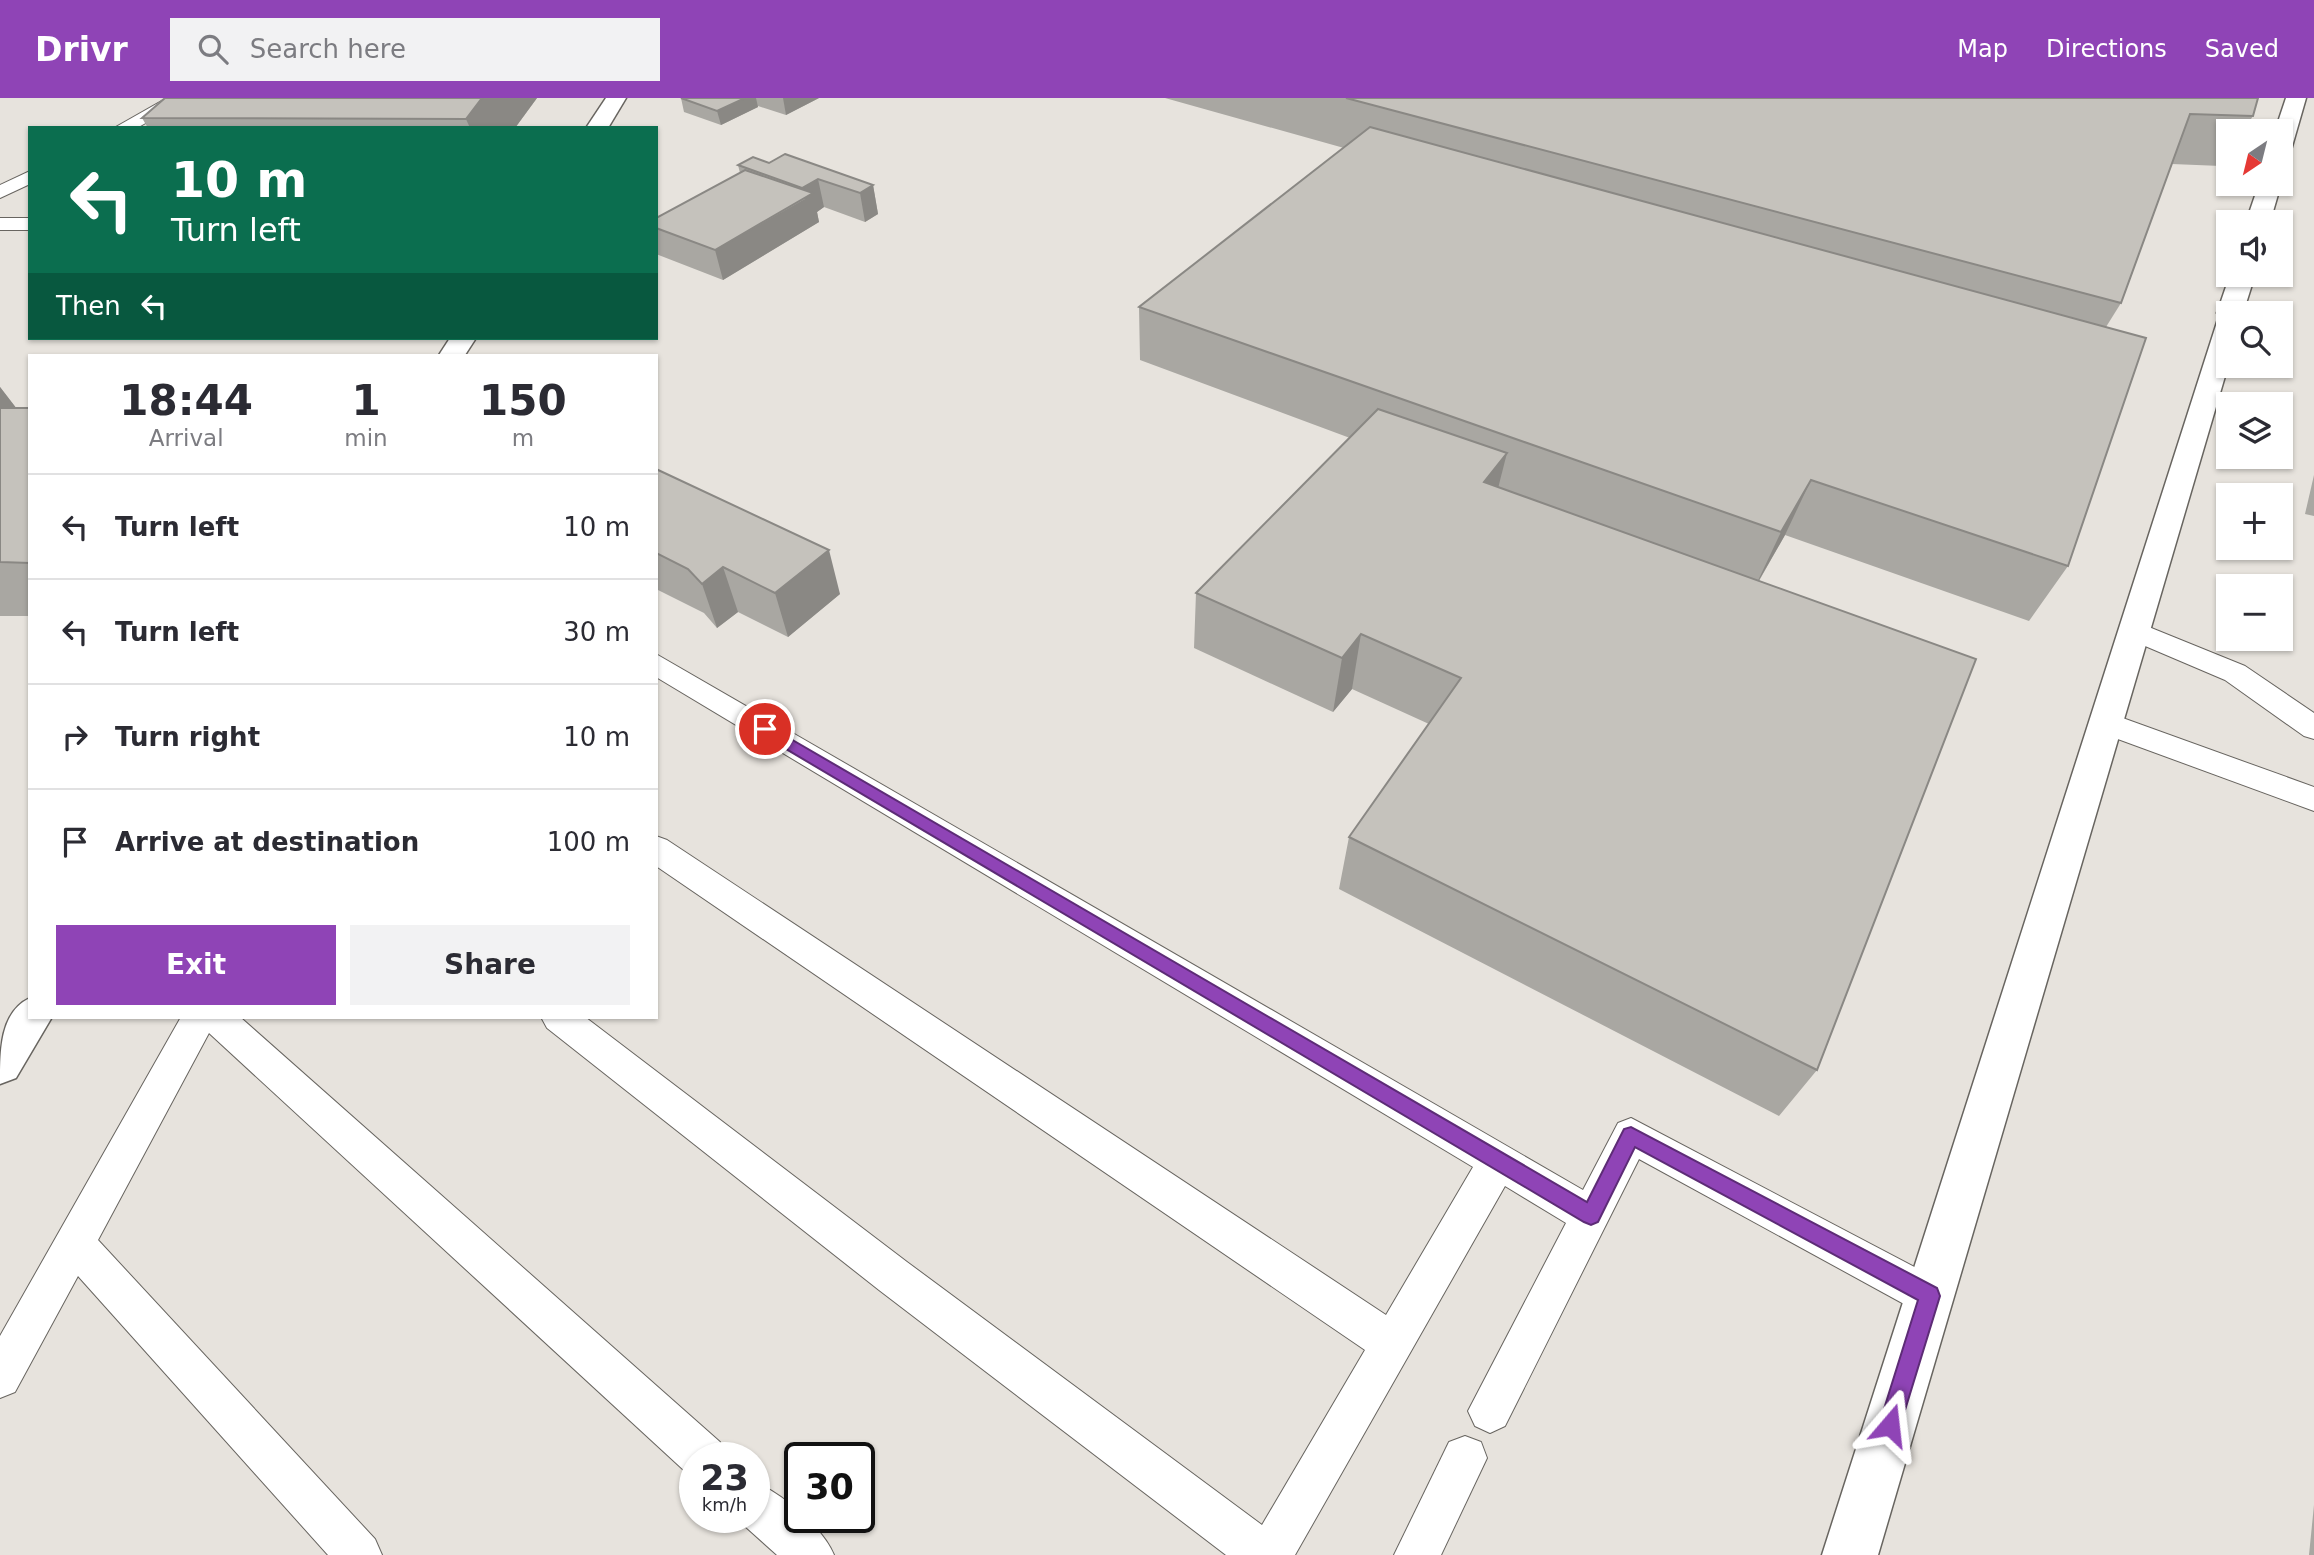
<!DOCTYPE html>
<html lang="en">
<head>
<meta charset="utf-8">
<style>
  :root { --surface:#fff; --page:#f2f2f3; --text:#2b2b33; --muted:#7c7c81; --line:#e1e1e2; --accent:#8f44b6 }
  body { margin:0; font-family:"DejaVu Sans",sans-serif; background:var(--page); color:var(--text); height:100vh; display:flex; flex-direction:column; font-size:26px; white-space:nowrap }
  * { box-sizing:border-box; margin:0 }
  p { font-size:23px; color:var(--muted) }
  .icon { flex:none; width:38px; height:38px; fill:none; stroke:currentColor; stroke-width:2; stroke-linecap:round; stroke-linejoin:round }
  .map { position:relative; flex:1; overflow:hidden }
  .panel { position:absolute; left:28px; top:256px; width:630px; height:665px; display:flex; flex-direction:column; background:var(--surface); border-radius:0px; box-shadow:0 2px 5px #0004 }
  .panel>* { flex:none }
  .guide { position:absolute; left:28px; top:28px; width:630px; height:214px; border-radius:0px; box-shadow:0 2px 5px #0004; background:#0b6e4f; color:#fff; overflow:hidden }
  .needle { width:46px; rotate:215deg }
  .buttons { position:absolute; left:2216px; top:21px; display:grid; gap:14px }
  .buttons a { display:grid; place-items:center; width:77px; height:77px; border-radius:0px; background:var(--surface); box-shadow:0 2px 5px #0004; font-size:35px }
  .speed { position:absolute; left:679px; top:1344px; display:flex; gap:14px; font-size:35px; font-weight:700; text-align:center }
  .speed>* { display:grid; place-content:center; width:91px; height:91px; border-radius:50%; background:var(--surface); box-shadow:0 2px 5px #0004; line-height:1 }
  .speed small { font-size:18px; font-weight:400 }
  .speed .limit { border:4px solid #111; border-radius:10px; background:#fff; color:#111 }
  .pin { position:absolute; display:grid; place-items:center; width:60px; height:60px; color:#fff; margin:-30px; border:4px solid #fff; border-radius:50%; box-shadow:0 2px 7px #0007 }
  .me { position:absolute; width:77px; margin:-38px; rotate:17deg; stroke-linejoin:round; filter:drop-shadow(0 0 5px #0008) }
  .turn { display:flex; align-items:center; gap:24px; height:147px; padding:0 28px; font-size:32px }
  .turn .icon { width:91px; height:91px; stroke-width:2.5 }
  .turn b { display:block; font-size:49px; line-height:60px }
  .then { display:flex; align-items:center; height:66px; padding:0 28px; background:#0003; gap:14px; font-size:26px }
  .eta { display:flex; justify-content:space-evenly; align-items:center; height:119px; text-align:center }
  .eta b { font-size:42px; font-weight:800; line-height:49px }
  .button { display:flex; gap:14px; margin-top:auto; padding:14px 28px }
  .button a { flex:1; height:80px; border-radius:0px; background:var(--accent); color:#fff; font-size:28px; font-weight:800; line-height:80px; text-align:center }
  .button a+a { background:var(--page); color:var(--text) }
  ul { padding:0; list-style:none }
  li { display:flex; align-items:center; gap:21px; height:105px; padding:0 28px; border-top:2px solid var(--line) }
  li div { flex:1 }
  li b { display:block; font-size:26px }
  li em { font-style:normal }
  header { display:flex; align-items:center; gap:42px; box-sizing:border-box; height:98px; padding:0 35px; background:var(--accent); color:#fff }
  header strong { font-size:33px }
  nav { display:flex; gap:38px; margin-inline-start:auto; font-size:24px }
  .search { width:490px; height:63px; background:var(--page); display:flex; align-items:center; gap:18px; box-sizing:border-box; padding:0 24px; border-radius:0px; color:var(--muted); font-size:26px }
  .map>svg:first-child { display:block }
</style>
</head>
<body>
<header>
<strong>Drivr</strong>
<div class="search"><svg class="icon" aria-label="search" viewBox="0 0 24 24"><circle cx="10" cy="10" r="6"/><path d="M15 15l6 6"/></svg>Search here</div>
<nav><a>Map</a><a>Directions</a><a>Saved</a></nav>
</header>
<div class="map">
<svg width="2314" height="1457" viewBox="0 0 2314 1457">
  <rect width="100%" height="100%" fill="#e7e3dd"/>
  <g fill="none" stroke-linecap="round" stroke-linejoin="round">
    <defs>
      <g id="service">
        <polygon points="167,0 189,0 137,30 114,30"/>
        <polygon points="30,73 30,86 0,100 0,87"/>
        <rect x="0" y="120" width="30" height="12"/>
        <polygon points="2134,523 2245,568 2314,615 2314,641 2304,638 2225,582 2124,539 2120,532 2124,525"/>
        <polygon points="656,556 1583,1092 1618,1025 1631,1020 1943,1184 1949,1198 1943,1212 1929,1218 1915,1212 1639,1061 1505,1328 1490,1335 1475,1328 1468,1313 1566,1125 1505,1088 1295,1457 1226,1457 879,1192 547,930 541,919 585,919 907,1164 1262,1427 1365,1252 656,768 656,738 667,742 1386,1217 1473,1069 656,579"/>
        <polygon points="2106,614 2314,689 2314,713 2096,633 2091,625 2096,617"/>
        <polygon points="181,919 240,919 720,1344 726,1360 695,1360 695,1378 688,1376 209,935 98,1142 375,1441 382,1457 328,1457 78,1178 15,1294 0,1300 0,1238"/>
        <polygon points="1465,1338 1481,1344 1487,1360 1441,1457 1394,1457 1449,1344"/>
        <path d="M754 1384C782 1395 823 1430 834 1457H777L738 1422 737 1419H754Z"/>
      </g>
      <g id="minor">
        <polygon points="606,0 626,0 608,30 586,30"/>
        <polygon points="2286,0 2306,0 2291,52 2280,59 2280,33 2275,33"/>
        <polygon points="2280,84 2281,86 2270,124 2246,124 2259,86"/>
        <polygon points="2230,177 2255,177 2243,215 2228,215 2228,268 1878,1457 1822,1457 2219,218 2217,215"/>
        <polygon points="450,240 476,240 465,257 439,257"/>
        <path d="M30 900V919H52L16 980 0 986C0 952 0 914 30 900Z"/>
      </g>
    </defs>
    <use href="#service" stroke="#686560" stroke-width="2"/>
    <use href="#minor" stroke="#686560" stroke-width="3"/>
    <use href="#service" fill="#fff" fill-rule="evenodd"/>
    <use href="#minor" fill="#fff" fill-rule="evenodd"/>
  </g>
  <g fill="#a9a7a2">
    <polygon points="165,0 537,0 515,30 148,30 142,20"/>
    <polygon points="681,0 819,0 786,17 758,8 758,9 721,27 684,14"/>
    <polygon points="1165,0 2258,0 2253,18 2243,33 2228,33 2228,58 2221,68 2172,66 2121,205 2106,229 2068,468 2029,523 1785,437 1759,483 1817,972 1779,1018 1339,791 1349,739 1429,626 1352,591 1333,614 1194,550 1196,495 1350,340 1140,262 1139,209 1344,50"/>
    <polygon points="769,65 873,87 878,116 865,124 824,109 817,114 819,124 723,182 656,156 656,120 740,75 738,67"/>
    <polygon points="0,289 16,310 30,310 30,518 0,518"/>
    <polygon points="656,371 840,496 788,539 738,514 717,530 704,515 656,491"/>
    <polygon points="2314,377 2314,418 2305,416"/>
    <polygon points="2314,1407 2314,1457 2309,1457"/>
  </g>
  <g fill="#8a8884">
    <polygon points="482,0 537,0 515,30 470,30 466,21"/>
    <polygon points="745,0 756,0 758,9 721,27 717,13"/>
    <polygon points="783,0 819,0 786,17"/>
    <polygon points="818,81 824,109 817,114 819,124 723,182 715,152 805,101 802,90"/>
    <polygon points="873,87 878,116 865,124 860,95"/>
    <polygon points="0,289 17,311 0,329"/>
    <polygon points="1507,355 1493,410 1484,384"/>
    <polygon points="1811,382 1785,437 1755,489 1781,434"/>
    <polygon points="829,452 840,496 788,539 775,495"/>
    <polygon points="723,469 738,514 717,530 702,486"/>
    <polygon points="1361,536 1352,591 1333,614 1342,560"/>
  </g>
  <g fill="#c5c2bc" stroke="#8a8884" stroke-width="2">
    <polygon points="165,0 482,0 466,21 142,20"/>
    <polygon points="681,0 745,0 717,13"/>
    <polygon points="1346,0 2258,0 2253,18 2190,16 2121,205"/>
    <polygon points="1370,29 2146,240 2068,468 1811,382 1781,434 1139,209"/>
    <polygon points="785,56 873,87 860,95 818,81 802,90 738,67 753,59 769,65"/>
    <polygon points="745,72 813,95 715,152 656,130 656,120"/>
    <polygon points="0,310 30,310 30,465 0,464"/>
    <polygon points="1378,311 1507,355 1484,384 1976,561 1817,972 1349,739 1461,580 1361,536 1342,560 1196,495"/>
    <polygon points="656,371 829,452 775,495 723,469 702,486 688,471 656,455"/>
  </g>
  <polygon fill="#8f44b6" stroke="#5d2c76" stroke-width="2" points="765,626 1587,1104 1624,1031 1631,1029 1937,1190 1940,1198 1898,1335 1890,1338 1882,1335 1879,1327 1918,1202 1635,1049 1598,1124 1591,1127 1584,1124 759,635 759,627"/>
</svg>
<div class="buttons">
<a><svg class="needle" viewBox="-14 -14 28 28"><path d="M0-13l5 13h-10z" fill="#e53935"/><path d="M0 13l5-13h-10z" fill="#7c7c81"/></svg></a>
<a><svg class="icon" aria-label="sound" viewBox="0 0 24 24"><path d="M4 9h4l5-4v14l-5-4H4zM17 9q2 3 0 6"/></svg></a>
<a><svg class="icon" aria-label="search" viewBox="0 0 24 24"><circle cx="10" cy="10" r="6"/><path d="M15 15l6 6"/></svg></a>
<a><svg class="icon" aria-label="layers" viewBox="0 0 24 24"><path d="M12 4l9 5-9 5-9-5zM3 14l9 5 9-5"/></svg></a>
<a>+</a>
<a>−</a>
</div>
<div class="speed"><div>23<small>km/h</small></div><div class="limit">30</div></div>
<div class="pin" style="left:765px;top:631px;background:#d93025"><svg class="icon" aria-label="arrive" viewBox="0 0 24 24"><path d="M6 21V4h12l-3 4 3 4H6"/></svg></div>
<svg class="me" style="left:1890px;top:1327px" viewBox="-20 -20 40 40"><path d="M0-17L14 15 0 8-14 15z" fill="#8f44b6" stroke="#fff" stroke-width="4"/></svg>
<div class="guide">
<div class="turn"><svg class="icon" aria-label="left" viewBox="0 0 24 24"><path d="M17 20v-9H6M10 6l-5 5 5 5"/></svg><div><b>10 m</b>Turn left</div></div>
<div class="then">Then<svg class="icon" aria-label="left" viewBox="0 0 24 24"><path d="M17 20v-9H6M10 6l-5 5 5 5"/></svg></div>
</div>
<section class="panel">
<div class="eta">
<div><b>18:44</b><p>Arrival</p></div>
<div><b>1</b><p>min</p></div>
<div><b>150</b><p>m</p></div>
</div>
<ul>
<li><svg class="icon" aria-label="left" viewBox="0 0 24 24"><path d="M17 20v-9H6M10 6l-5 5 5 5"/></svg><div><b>Turn left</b></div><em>10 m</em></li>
<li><svg class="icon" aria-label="left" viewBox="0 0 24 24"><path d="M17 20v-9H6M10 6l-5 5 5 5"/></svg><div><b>Turn left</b></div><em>30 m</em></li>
<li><svg class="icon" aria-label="right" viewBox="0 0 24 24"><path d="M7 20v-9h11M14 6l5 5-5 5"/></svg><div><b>Turn right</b></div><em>10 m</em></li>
<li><svg class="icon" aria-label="arrive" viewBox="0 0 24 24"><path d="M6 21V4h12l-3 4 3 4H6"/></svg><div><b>Arrive at destination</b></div><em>100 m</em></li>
</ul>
<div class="button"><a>Exit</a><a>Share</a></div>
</section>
</div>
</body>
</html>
